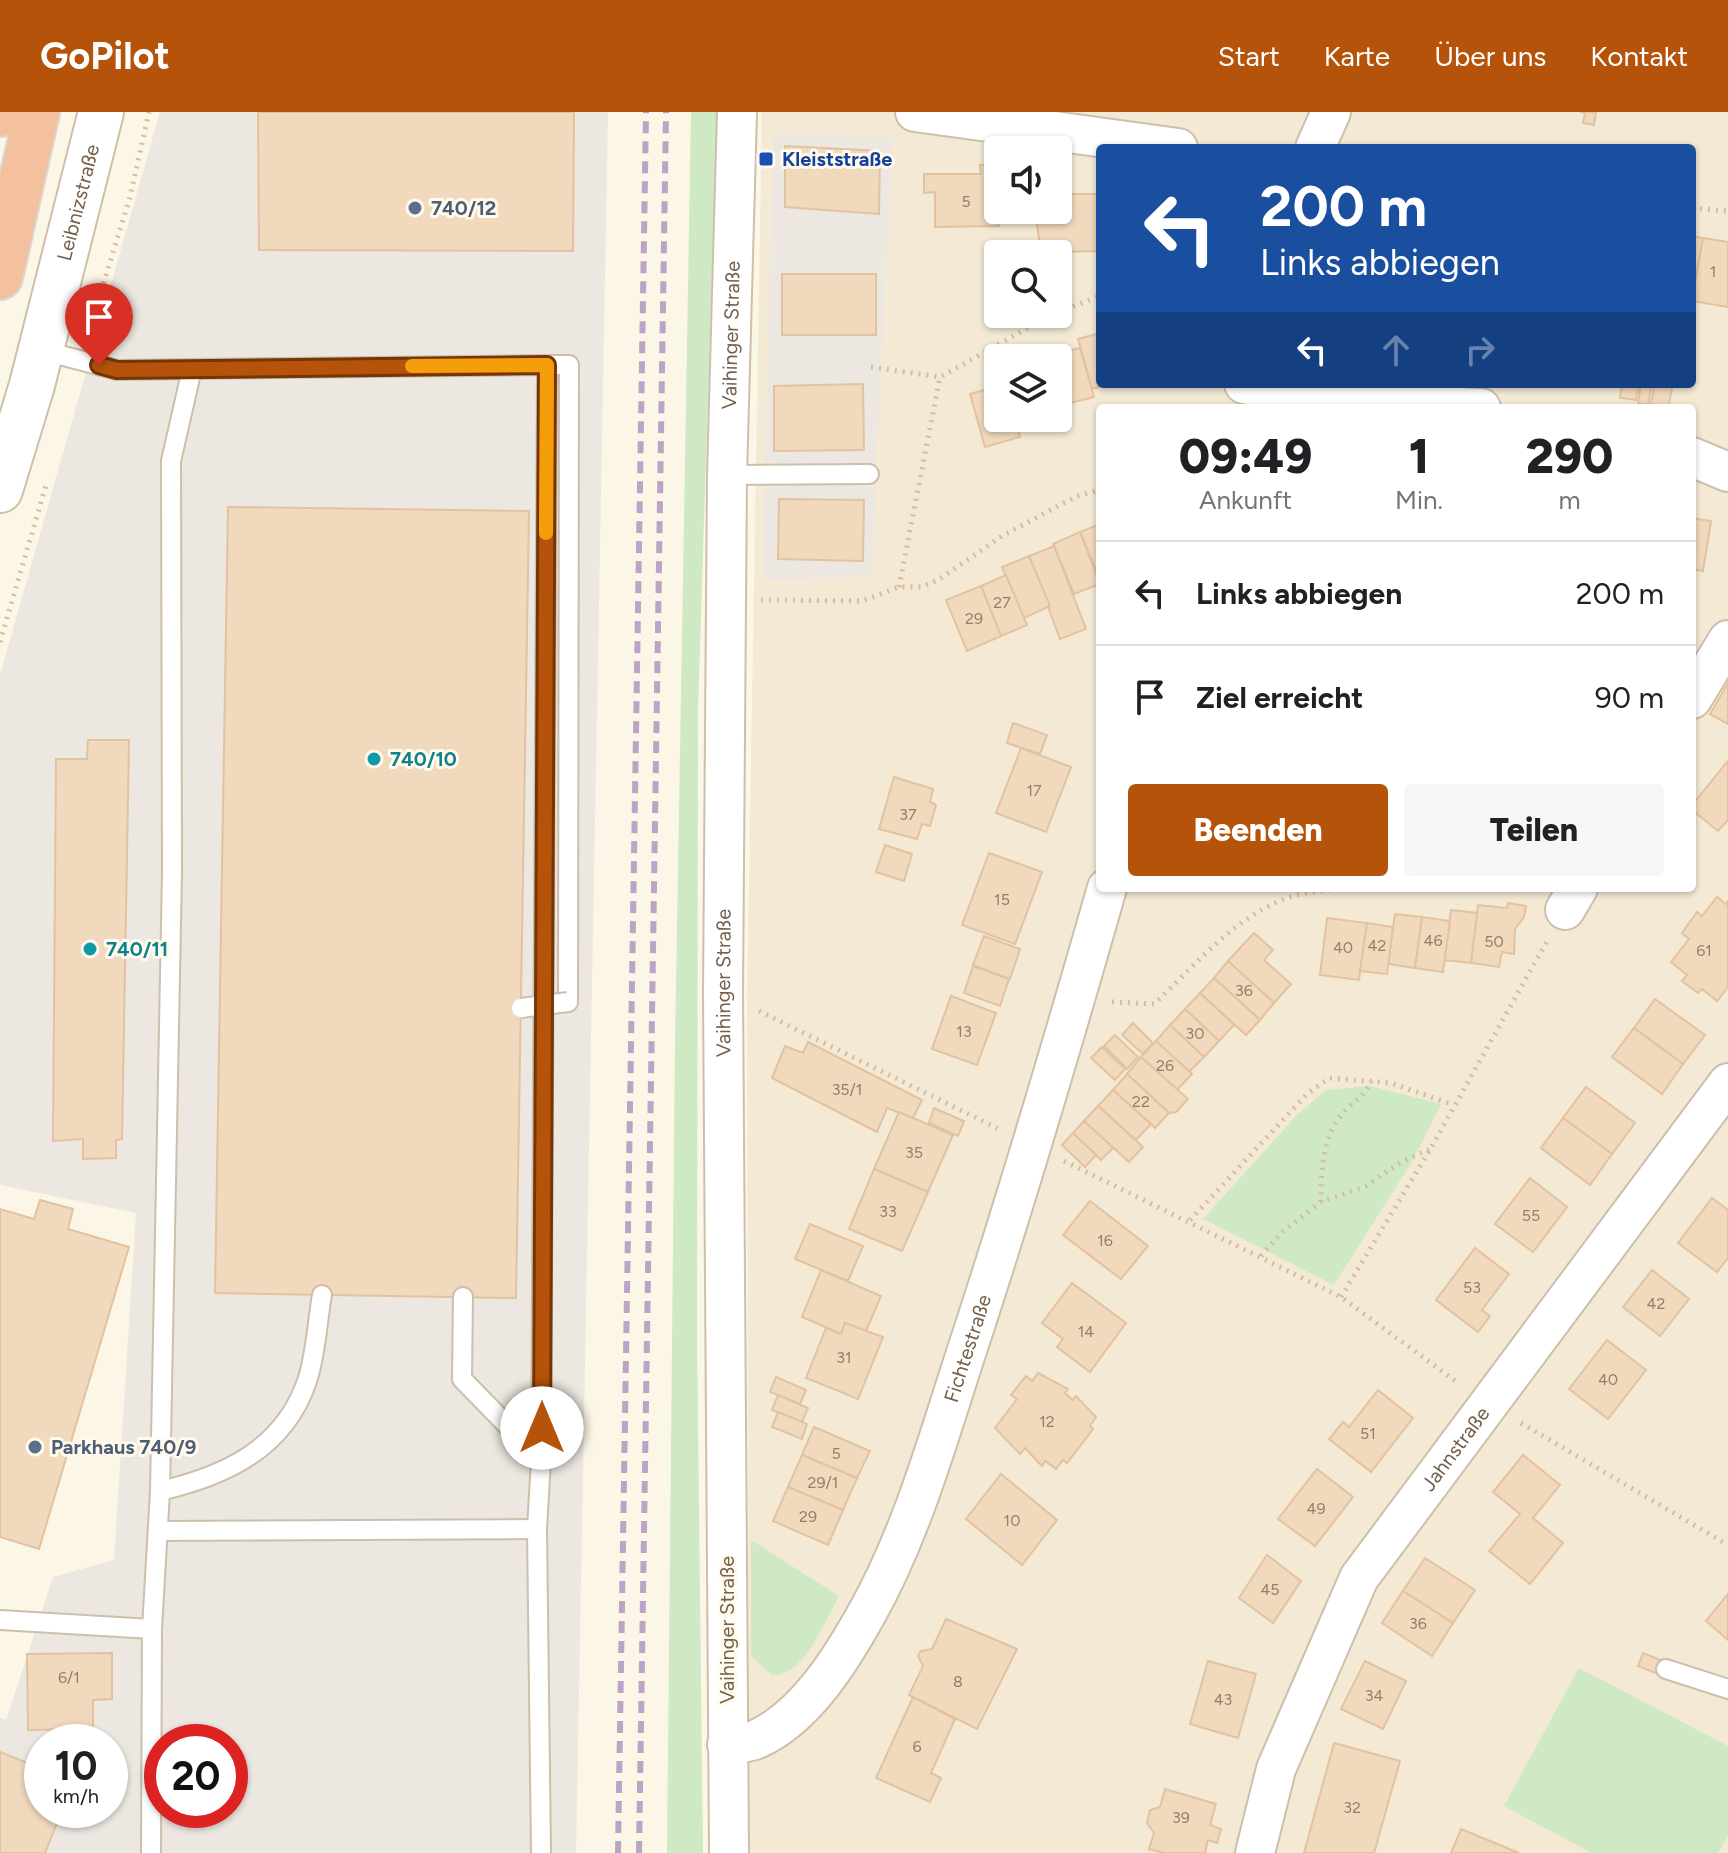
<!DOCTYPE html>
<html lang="de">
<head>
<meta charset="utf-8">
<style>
  :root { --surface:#fff; --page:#f6f6f6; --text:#202124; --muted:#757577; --line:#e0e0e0; --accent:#b45309 }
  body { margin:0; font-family:Figtree,sans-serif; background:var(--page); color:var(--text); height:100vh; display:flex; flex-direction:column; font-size:30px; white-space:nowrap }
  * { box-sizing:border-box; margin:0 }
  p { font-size:26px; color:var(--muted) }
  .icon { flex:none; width:44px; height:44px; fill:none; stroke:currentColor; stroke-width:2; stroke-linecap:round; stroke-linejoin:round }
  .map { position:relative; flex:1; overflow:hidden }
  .sheet { position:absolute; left:1096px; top:292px; width:600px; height:488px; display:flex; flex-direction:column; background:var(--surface); border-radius:8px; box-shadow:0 2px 6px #0004 }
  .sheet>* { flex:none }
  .hud { position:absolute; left:1096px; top:32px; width:600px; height:244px; border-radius:8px; box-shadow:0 2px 6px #0004; background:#1a4fa0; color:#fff; overflow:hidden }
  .controls { position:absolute; left:984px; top:24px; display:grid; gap:16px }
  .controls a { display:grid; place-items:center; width:88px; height:88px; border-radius:8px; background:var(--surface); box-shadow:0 2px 6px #0004; font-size:40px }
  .speed { position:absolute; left:24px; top:1612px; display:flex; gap:16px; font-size:40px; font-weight:700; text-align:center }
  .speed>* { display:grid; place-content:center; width:104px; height:104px; border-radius:50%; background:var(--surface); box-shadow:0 2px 6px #0004; line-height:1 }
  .speed small { font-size:20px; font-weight:400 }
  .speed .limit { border:12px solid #d22; background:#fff; color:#111 }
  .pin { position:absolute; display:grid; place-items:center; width:68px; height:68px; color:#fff; margin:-82px -34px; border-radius:50% 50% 50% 0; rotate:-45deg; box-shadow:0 0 8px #0007 }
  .pin .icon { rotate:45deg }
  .me { position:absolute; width:88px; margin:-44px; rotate:0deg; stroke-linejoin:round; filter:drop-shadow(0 0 6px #0008) }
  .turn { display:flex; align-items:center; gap:28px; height:168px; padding:0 32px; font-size:36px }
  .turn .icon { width:104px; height:104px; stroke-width:2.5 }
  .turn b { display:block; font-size:56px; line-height:68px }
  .lanes { display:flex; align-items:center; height:76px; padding:0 32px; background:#0003; justify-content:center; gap:40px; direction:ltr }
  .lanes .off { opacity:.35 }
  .eta { display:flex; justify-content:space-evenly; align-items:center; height:136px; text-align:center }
  .eta b { font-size:48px; font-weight:800; line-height:56px }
  .primary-button { display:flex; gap:16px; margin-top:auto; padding:16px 32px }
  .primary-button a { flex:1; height:92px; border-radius:8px; background:var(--accent); color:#fff; font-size:32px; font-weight:800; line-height:92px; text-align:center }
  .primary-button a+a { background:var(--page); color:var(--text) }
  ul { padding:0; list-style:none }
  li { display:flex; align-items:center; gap:24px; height:104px; padding:0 32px; border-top:2px solid var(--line) }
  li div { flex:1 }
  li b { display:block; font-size:30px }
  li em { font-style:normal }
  header { display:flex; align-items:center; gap:48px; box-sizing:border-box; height:112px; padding:0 40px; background:var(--accent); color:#fff }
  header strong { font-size:38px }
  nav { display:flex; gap:44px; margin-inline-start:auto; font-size:28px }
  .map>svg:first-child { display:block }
</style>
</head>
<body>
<header>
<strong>GoPilot</strong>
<nav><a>Start</a><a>Karte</a><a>Über uns</a><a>Kontakt</a></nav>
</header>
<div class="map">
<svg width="1728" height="1741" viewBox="0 0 1728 1741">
  <rect width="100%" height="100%" fill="#fcf6e6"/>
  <path fill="#f3e9d4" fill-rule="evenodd" d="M762 0H1728V1741H749L747 888ZM1100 36H1692V272H1100ZM998 38H1058V98H998ZM998 142H1058V202H998ZM998 246H1058V306H998ZM1100 296H1692V776H1100Z"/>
  <g fill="#ece7e0" fill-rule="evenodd">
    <path d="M160 0H608L576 1741H0V1606L6 1608 53 1465 114 1448 136 1101 0 1073V563ZM42 1630H110V1698H42ZM162 1630H230V1698H162Z"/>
    <polygon points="773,22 892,26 871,465 763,468"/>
  </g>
  <g fill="#cee9c4">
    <polygon points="691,0 717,0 698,598 697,1225 703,1741 667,1741 675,933"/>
    <polygon points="1370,974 1441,992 1413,1048 1334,1173 1203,1107 1297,1003 1326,978"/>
    <path d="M751 1428 839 1484C824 1510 805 1564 772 1563L751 1544Z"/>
    <polygon points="1579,1556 1728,1634 1728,1724 1718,1741 1592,1741 1504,1694"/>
  </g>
  <g fill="#f1d9be" stroke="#e3c29f" stroke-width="2">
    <polygon points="258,0 574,0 573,139 259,138"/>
    <polygon points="1580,0 1596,0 1594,13 1583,11 1585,1"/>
    <polygon points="785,34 880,39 879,102 785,95"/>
    <polygon points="980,53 998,53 999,114 935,115 935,80 924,81 924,62 981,62"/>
    <polygon points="1058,82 1100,82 1100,139 1059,140 1059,134 1040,134 1035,98 1058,98"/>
    <polygon points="1692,124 1703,126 1692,189"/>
    <polygon points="1703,126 1728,130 1728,195 1692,189"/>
    <rect x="782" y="162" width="94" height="61"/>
    <polygon points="1100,221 1100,272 1110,272 1092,277 1078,227"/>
    <polygon points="1080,236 1094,285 1070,291 1056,242"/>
    <polygon points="1058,248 1070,291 1058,294"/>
    <polygon points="863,272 864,338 774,339 774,274"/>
    <polygon points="1622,272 1639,272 1636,288 1620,286"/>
    <polygon points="1641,272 1652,272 1648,293 1638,291"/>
    <polygon points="1655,272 1673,272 1668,296 1650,296"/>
    <polygon points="998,274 998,306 1015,306 1020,325 985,335 970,282"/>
    <polygon points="1015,306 1046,306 1046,309 1018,317"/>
    <polygon points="779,387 864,388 863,449 778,447"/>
    <polygon points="228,395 529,399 516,1186 215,1181"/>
    <polygon points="1692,406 1711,409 1703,459 1692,457"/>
    <polygon points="1100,412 1100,468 1080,420"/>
    <polygon points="1080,420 1100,472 1074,482 1053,432"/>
    <polygon points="1054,434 1086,517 1060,527 1029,444"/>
    <polygon points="1029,444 1050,494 1024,506 1002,455"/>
    <polygon points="1006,463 1027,513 1001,524 981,474"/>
    <polygon points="981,474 1001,524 967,539 946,488"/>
    <polygon points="1728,571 1728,612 1710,602"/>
    <polygon points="1013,611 1047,623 1040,642 1007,631"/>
    <polygon points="88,628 129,628 122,1027 116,1028 116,1046 83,1047 83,1027 53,1029 56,647 87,647"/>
    <polygon points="1021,636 1071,655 1046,720 996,701"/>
    <polygon points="1728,649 1728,708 1718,719 1692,698 1692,693"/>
    <polygon points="894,665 933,677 930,690 936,693 930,714 922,712 917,727 879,717"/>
    <polygon points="885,733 912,742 904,769 876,760"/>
    <polygon points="989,741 1042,760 1015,832 962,813"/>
    <polygon points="1717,785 1726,792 1728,789 1728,875 1717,889 1702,877 1698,881 1682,869 1687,863 1671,850 1689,827 1682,821 1697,800 1702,804"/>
    <polygon points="1508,791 1526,794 1524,805 1515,817 1514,842 1502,840 1499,855 1471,851 1478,793 1507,796"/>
    <polygon points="1451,798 1477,801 1471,851 1444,848"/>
    <polygon points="1395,802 1422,805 1415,856 1388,852"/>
    <polygon points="1422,805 1450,809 1443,860 1415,856"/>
    <polygon points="1327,806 1367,811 1359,868 1320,863"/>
    <polygon points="1367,811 1393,815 1387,862 1360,859"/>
    <polygon points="1254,821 1273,838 1264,848 1291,872 1274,891 1228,849"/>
    <polygon points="984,824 1020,837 1010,867 973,853"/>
    <polygon points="1228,849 1274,891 1260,908 1214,866"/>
    <polygon points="973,854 1009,867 1000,894 964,881"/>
    <polygon points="1214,866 1260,908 1246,923 1200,881"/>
    <polygon points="1200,881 1234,913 1219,929 1185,897"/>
    <polygon points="951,884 996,901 977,953 932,937"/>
    <polygon points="1655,887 1705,923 1683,952 1634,916"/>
    <polygon points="1185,897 1219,929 1204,945 1170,913"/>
    <polygon points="1133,911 1153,931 1143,942 1122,923"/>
    <polygon points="1170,913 1204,945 1189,960 1156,929"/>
    <polygon points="1634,916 1683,952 1662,982 1612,945"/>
    <polygon points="1115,923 1138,945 1127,957 1104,934"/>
    <polygon points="1156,929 1192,962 1177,978 1141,945"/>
    <polygon points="808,930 922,988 913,1006 887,996 877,1020 772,966 785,934 803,941"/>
    <polygon points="1102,935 1125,957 1115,968 1091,946"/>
    <polygon points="1141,945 1188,987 1176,1000 1169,1001 1127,962"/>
    <polygon points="1127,962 1169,1001 1155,1016 1113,978"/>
    <polygon points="1586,975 1635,1011 1612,1042 1563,1006"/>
    <polygon points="1113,978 1151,1012 1136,1028 1098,994"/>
    <polygon points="1098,994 1143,1035 1129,1050 1084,1009"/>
    <polygon points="934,996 964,1009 958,1024 929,1011"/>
    <polygon points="899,1000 953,1023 928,1080 874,1057"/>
    <polygon points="1563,1006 1612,1042 1590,1073 1541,1036"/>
    <polygon points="1084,1009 1113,1036 1101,1048 1073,1021"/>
    <polygon points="1073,1021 1096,1043 1085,1055 1062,1033"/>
    <polygon points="874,1057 928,1080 902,1139 849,1117"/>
    <polygon points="1530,1066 1567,1095 1533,1140 1495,1112"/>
    <polygon points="1712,1086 1728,1098 1728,1146 1717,1160 1678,1131"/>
    <polygon points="40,1088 73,1097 68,1117 129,1135 39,1437 0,1425 0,1097 34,1107"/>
    <polygon points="1090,1089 1148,1134 1121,1167 1063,1123"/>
    <polygon points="810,1112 863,1134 848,1169 795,1147"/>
    <polygon points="1475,1136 1509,1162 1482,1198 1490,1204 1478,1220 1436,1188"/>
    <polygon points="821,1158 881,1184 866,1219 845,1211 841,1222 802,1205"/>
    <polygon points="1652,1158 1689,1187 1660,1224 1623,1195"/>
    <polygon points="1072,1171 1126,1211 1090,1260 1057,1235 1063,1227 1042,1211"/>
    <polygon points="845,1211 883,1225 858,1287 806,1266 826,1216 841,1222"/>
    <polygon points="1607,1228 1646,1258 1608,1307 1569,1277"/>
    <polygon points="1038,1261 1068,1277 1065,1281 1073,1288 1076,1284 1096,1305 1090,1314 1093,1317 1067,1351 1063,1348 1056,1357 1045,1349 1042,1354 1025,1336 1020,1342 995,1316 1017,1287 1011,1283 1026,1264 1032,1269"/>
    <polygon points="776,1265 806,1278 800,1292 770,1280"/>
    <polygon points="1378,1278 1413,1306 1371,1360 1329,1327 1343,1310 1349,1315"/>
    <polygon points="778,1283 808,1296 802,1310 772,1298"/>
    <polygon points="778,1300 807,1312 802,1327 772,1315"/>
    <polygon points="814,1315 870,1339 857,1366 802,1343"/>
    <polygon points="802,1343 857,1366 843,1398 788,1375"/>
    <polygon points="1523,1343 1560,1373 1533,1406 1563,1431 1530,1472 1489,1439 1520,1402 1493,1380"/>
    <polygon points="1317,1357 1353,1385 1315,1434 1278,1407"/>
    <polygon points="1001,1362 1057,1408 1022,1453 966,1407"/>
    <polygon points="788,1375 843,1398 828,1433 773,1409"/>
    <polygon points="1267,1443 1301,1469 1273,1511 1239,1486"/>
    <polygon points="1425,1446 1475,1478 1453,1511 1403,1479"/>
    <polygon points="1403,1479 1453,1511 1432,1544 1382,1511"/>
    <polygon points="1728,1482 1728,1528 1706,1509"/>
    <polygon points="946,1507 1017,1537 977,1617 909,1583 923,1554 918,1544 921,1539 932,1537"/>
    <polygon points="112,1541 112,1587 93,1588 93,1617 28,1618 27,1542"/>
    <polygon points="1643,1541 1668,1551 1663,1564 1638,1554"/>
    <polygon points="1208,1549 1256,1562 1238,1626 1190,1612"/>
    <polygon points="1365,1549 1406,1569 1383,1617 1341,1597"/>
    <polygon points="913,1585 955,1607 931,1661 941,1666 930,1690 876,1666"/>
    <polygon points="1334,1631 1400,1649 1374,1741 1304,1741"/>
    <polygon points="0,1640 42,1657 42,1698 62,1698 45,1741 0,1741"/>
    <polygon points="1165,1677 1216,1692 1210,1713 1221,1717 1217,1731 1208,1728 1205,1741 1164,1741 1149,1737 1154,1721 1147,1711 1150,1698 1160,1695"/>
    <polygon points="1461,1717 1519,1741 1451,1741"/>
  </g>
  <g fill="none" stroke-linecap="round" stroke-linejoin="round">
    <defs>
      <g id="service">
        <polyline points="41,238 117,258 192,257"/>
        <polyline points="547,253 569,253 568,890"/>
        <polyline points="727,363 869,362"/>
        <polyline points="463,1185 462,1267 541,1348"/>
        <path d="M160 1379C225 1364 284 1337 307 1269 316 1243 317 1211 322 1183"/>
        <polyline points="159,1419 537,1417"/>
        <polyline points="0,1508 152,1517"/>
        <polyline points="1666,1557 1728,1577"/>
        <polyline points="151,1741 152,1517 160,1379 172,760 171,349 192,257 547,253 541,1348 537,1417 541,1741"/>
      </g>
      <g id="minor">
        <polyline points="915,0 1178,36"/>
        <polyline points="1315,36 1331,0"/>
        <polyline points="1244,272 1335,289 1481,296"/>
        <polyline points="1692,345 1728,360"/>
        <polyline points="1692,587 1728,528"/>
        <polyline points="1565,798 1578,776"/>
        <path id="s1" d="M727 1633C737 1631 748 1631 757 1627 806 1605 842 1546 867 1501 913 1419 939 1323 968 1235 1018 1083 1063 930 1107 776"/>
        <path id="s2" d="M729 1741 723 880 727 363 737 0"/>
        <path id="s3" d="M1255 1741 1276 1657 1359 1466 1728 971"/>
      </g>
      <g id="tertiary">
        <path id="s4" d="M0 378 32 273 101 0"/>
      </g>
      <g id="motorway">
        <polyline points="0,2 1,0"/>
        <polyline points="0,165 37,0"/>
      </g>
    </defs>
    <use href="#service" stroke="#cdbfac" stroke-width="22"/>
    <use href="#minor" stroke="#cdbfac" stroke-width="42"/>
    <use href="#tertiary" stroke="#cdbfac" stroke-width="48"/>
    <use href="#motorway" stroke="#dbd6d0" stroke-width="48"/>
    <g stroke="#d6bda1" stroke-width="5" stroke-dasharray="2 6" stroke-linecap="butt">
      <polyline points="1692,96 1728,99"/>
      <polyline points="1058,200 1100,184"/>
      <polyline points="94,202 130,85 149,0"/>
      <polyline points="871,255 940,265 1053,202"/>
      <polyline points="899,475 940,265"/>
      <polyline points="761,488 862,489 899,475 921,475 938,468 1002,424 1077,384 1100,378"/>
      <polyline points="0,530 47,370"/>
      <path d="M1112 890 1154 892C1197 852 1236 802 1293 784 1319 776 1353 778 1379 776"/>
      <polyline points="759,899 1001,1018"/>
      <polyline points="1064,1049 1341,1185 1458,1271"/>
      <path d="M1321 1090C1321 1060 1322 1024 1343 1001 1354 988 1363 986 1372 969"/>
      <polyline points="1190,1108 1307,982 1329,966 1391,971 1454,993"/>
      <polyline points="1261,1144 1281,1121 1321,1090 1366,1074 1401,1050 1430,1037"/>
      <polyline points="1341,1185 1431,1036 1547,829"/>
      <polyline points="1521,1311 1728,1433"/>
    </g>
    <use href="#service" stroke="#fff" stroke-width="18"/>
    <use href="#minor" stroke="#fff" stroke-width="38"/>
    <use href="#tertiary" stroke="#fff" stroke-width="44"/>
    <use href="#motorway" stroke="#f4c19e" stroke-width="44"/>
    <g stroke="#bba4c5" stroke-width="6" stroke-dasharray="12 8" stroke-linecap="butt">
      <polyline points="618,1741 646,0"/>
      <polyline points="639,1741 666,0"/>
    </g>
    <defs>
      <polyline id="service-bridge" points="521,896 568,890"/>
    </defs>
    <use href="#service-bridge" stroke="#cdbfac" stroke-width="22" stroke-linecap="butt"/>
    <use href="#service-bridge" stroke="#fff" stroke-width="18"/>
  </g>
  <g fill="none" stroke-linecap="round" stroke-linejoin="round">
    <defs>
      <polyline id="route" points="99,253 117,258 547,253 542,1316"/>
    </defs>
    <use href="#route" stroke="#753606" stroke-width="20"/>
    <use href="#route" stroke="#b45309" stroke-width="14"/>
    <polyline stroke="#f59e0b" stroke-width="14" points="412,254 547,253 546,421"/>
  </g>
  <rect fill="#1a4fb4" stroke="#fffaec" stroke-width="3" x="758" y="39" width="16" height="16" rx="4"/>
  <g fill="#5c6f8a" stroke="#fffaec" stroke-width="3">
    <circle cx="415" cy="96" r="8"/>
    <circle cx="35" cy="1335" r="8"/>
  </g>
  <g fill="#0f9aa8" stroke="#fffaec" stroke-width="3">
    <circle cx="374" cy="647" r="8"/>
    <circle cx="90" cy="837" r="8"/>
  </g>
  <g text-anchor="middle" stroke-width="6" stroke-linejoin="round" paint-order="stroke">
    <g font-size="16" fill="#937e68">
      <text x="966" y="95">5</text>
      <text x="1713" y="165">1</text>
      <text x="1002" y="496">27</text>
      <text x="974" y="512">29</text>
      <text x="1034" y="684">17</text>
      <text x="908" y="708">37</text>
      <text x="1002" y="793">15</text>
      <text x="1433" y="834">46</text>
      <text x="1494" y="835">50</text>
      <text x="1377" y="839">42</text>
      <text x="1343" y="841">40</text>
      <text x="1704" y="844">61</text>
      <text x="1244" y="884">36</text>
      <text x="964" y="925">13</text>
      <text x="1195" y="927">30</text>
      <text x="1165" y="959">26</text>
      <text x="847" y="983">35/1</text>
      <text x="1141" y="995">22</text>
      <text x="914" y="1046">35</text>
      <text x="888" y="1105">33</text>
      <text x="1531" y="1109">55</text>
      <text x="1105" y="1134">16</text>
      <text x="1472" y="1181">53</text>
      <text x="1656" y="1197">42</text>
      <text x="1086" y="1225">14</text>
      <text x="844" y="1251">31</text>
      <text x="1608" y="1273">40</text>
      <text x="1047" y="1315">12</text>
      <text x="1368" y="1327">51</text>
      <text x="836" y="1347">5</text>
      <text x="823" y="1376">29/1</text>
      <text x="1316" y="1402">49</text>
      <text x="808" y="1410">29</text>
      <text x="1012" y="1414">10</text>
      <text x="1270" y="1483">45</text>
      <text x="1418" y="1517">36</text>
      <text x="69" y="1571">6/1</text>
      <text x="958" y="1575">8</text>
      <text x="1374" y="1589">34</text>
      <text x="1223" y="1593">43</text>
      <text x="917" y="1640">6</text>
      <text x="1352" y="1701">32</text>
      <text x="1181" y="1711">39</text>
    </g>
    <g font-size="20" font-weight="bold" fill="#164399" stroke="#fffaec" text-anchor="start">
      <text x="782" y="54">Kleiststraße</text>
    </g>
    <g font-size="20" fill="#74604b" stroke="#fffaec">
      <text dy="7" stroke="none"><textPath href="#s4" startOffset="298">Leibnizstraße</textPath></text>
      <text dy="7" stroke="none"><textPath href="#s2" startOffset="1518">Vaihinger Straße</textPath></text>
      <text dy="7" stroke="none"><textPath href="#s2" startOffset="870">Vaihinger Straße</textPath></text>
      <text dy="7" stroke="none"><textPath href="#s1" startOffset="484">Fichtestraße</textPath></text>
      <text dy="7" stroke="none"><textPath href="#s3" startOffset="456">Jahnstraße</textPath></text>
      <text transform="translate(727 1518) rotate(-90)" y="7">Vaihinger Straße</text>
    </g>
    <g font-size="20" font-weight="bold" fill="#4e5e75" stroke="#fffaec" text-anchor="start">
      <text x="431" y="103">740/12</text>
      <text x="51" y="1342">Parkhaus 740/9</text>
    </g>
    <g font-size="20" font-weight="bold" fill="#0d838f" stroke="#fffaec" text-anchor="start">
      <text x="390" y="654">740/10</text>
      <text x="106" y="844">740/11</text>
    </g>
  </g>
</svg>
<div class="controls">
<a><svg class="icon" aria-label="sound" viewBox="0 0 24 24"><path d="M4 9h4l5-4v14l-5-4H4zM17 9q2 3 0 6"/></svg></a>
<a><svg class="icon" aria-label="search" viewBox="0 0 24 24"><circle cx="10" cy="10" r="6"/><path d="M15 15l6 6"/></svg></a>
<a><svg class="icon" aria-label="layers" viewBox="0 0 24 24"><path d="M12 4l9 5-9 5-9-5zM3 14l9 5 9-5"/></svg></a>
</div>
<div class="speed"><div>10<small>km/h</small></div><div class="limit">20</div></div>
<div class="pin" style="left:99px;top:253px;background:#d93025"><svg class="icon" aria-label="arrive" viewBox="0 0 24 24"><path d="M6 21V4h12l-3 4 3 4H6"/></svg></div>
<svg class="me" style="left:542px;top:1316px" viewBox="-20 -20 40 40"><circle r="19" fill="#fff"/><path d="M0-13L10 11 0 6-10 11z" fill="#b45309"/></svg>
<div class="hud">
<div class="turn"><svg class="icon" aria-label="left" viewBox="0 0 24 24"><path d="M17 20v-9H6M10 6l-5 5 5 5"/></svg><div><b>200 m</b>Links abbiegen</div></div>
<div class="lanes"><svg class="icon" aria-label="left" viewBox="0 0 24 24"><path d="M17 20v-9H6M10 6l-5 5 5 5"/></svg><svg class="icon off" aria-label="ahead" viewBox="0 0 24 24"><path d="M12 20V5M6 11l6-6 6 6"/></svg><svg class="icon off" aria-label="right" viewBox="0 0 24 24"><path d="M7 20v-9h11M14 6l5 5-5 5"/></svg></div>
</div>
<section class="sheet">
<div class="eta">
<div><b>09:49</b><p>Ankunft</p></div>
<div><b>1</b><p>Min.</p></div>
<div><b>290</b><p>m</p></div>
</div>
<ul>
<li><svg class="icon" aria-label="left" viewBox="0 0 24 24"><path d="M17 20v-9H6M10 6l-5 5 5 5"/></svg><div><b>Links abbiegen</b></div><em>200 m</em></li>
<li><svg class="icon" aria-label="arrive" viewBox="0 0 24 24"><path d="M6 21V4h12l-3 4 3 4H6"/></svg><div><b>Ziel erreicht</b></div><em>90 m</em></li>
</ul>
<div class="primary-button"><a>Beenden</a><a>Teilen</a></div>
</section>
</div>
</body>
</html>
